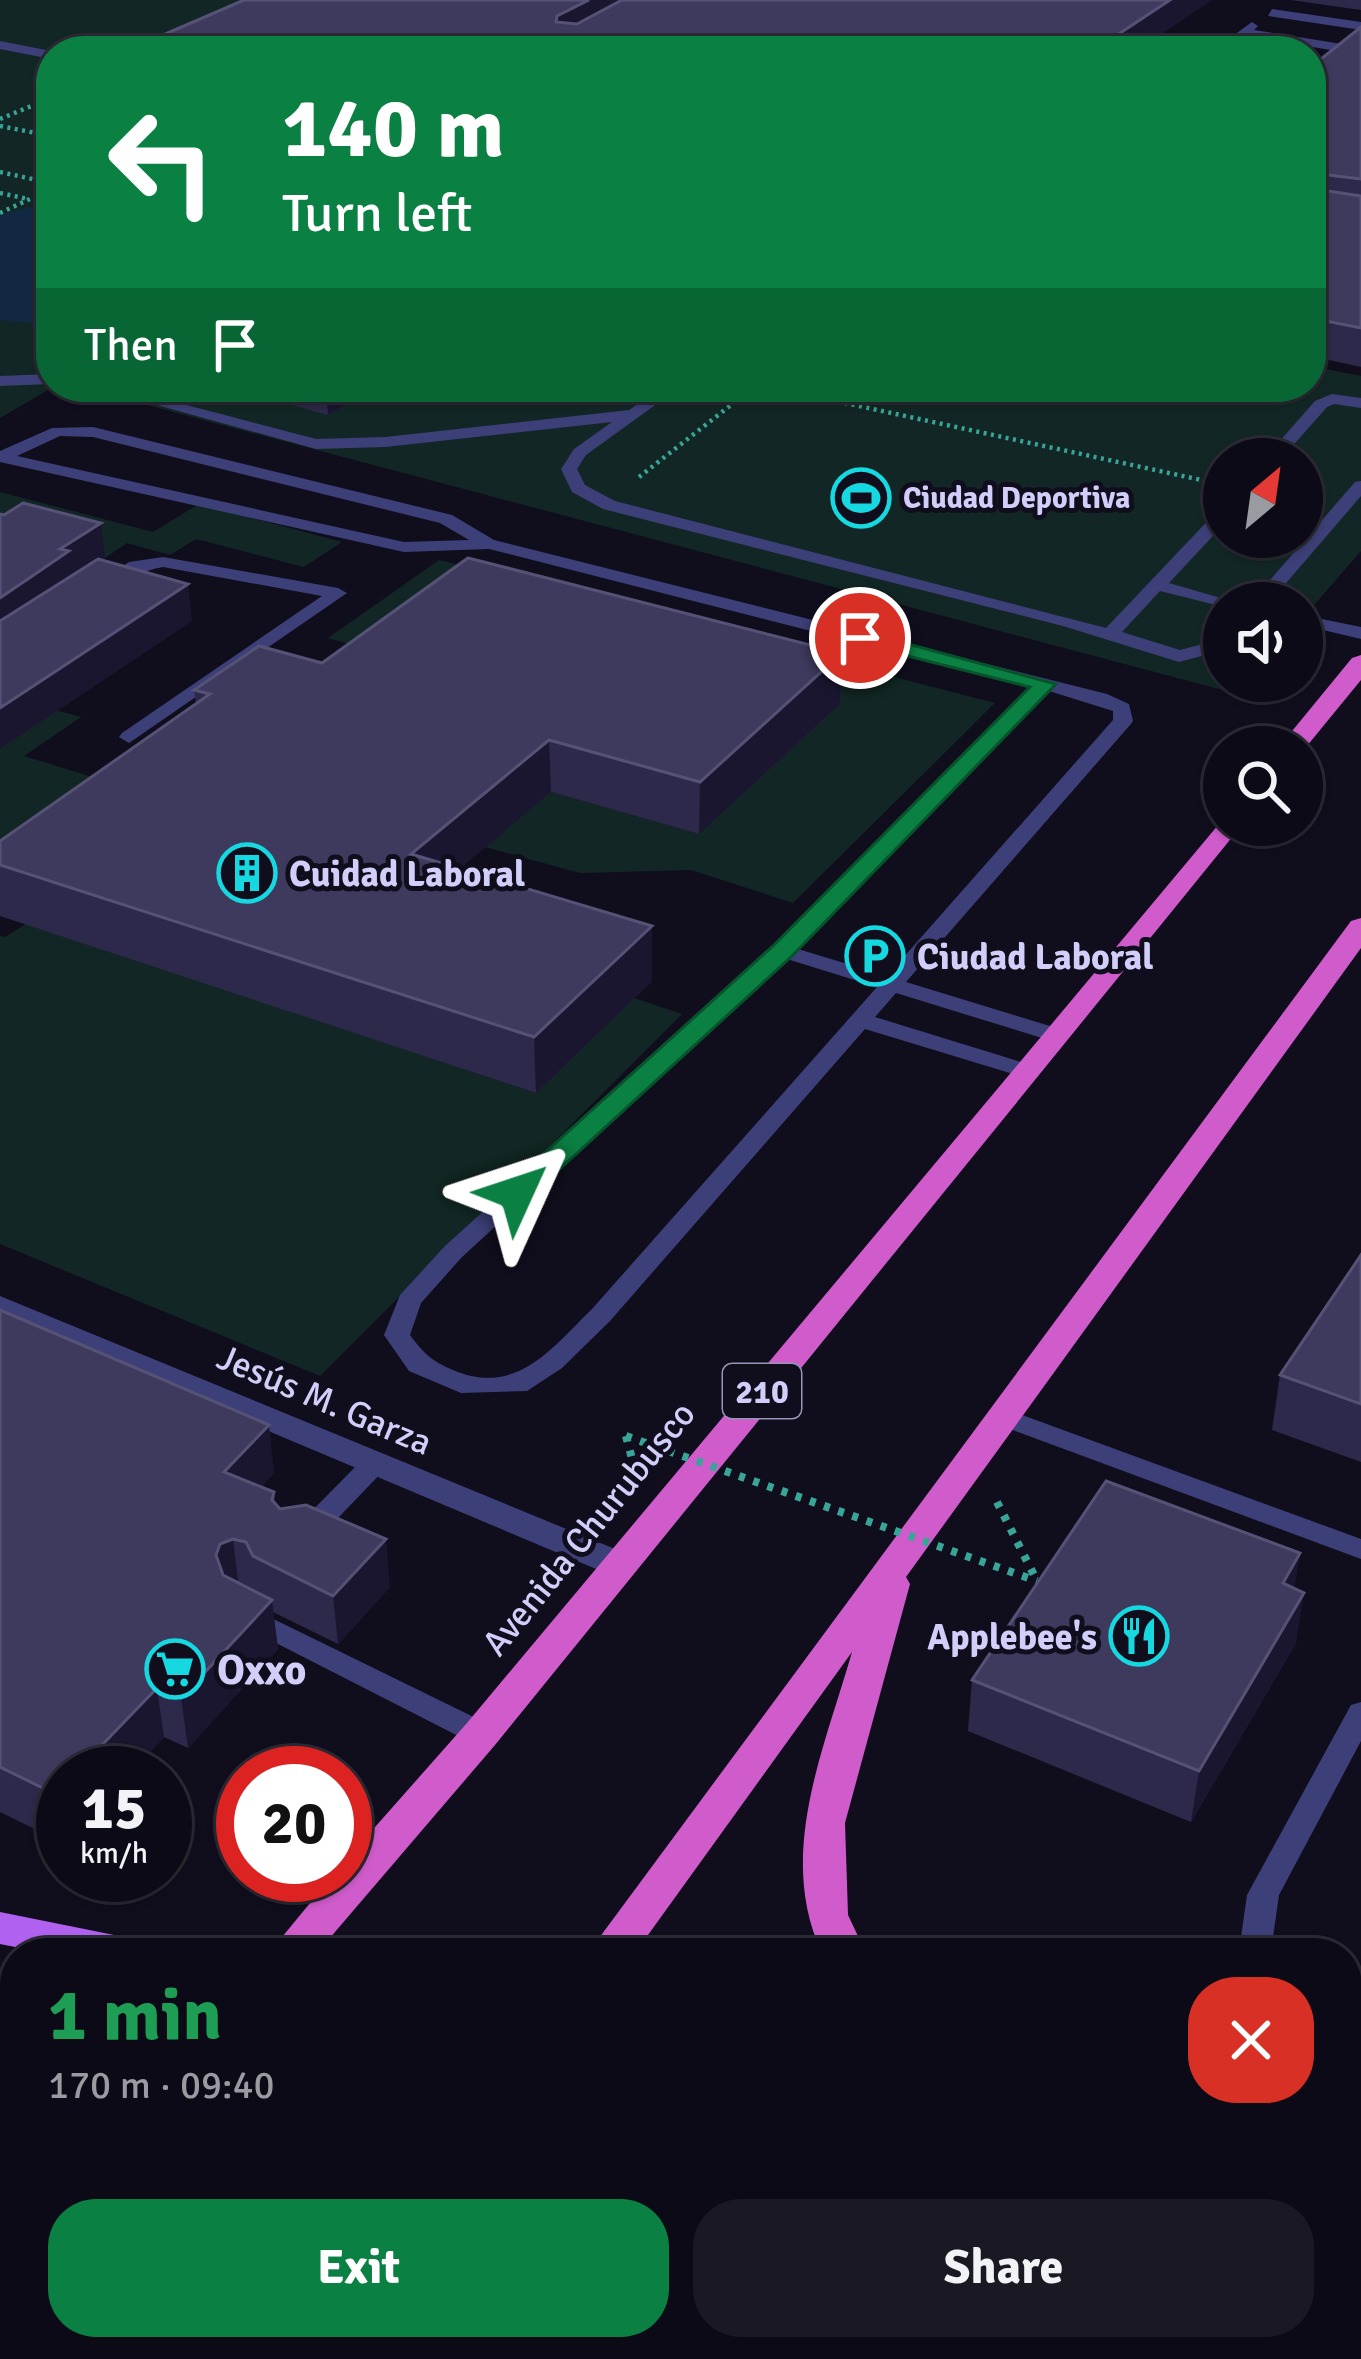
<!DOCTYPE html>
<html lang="en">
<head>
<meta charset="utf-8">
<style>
  :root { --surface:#0c0a16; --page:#1a1823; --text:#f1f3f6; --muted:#9a9aa1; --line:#2c2b35; --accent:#0b8043 }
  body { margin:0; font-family:Signika,sans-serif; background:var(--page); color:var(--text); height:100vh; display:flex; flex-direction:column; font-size:45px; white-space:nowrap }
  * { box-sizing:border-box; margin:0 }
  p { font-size:39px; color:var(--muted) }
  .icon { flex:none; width:66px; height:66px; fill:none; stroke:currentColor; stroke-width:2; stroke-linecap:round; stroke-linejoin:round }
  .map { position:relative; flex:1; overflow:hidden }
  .details { position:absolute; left:0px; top:1938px; width:1362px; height:423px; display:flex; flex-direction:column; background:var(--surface); border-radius:48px 48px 0 0; box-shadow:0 3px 9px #0004,0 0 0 3px var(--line) }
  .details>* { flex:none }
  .hud { position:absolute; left:36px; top:36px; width:1290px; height:366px; border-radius:48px; box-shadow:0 3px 9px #0004,0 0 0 3px var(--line); background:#0b8043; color:#fff; overflow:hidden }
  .needle { width:78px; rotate:29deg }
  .controls { position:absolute; left:1203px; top:438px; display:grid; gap:24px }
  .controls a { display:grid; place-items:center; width:120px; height:120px; border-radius:50%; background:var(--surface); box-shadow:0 3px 9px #0004,0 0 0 3px var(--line); font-size:60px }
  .speed { position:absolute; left:36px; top:1746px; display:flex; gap:24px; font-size:60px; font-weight:700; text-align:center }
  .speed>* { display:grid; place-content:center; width:156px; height:156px; border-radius:50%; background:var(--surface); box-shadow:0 3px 9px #0004,0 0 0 3px var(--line); line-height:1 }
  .speed small { font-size:30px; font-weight:400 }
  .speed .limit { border:18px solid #d22; background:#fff; color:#111 }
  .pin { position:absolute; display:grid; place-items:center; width:102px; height:102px; color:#fff; margin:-51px; border:6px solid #fff; border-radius:50%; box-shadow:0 3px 12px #0007 }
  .me { position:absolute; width:132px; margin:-66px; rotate:48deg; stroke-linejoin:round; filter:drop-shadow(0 0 9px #0008) }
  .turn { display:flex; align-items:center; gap:42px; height:252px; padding:0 48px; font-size:54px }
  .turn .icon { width:156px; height:156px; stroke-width:2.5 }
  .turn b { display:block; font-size:84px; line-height:102px }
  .then { display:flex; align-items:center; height:114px; padding:0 48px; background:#0003; gap:24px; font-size:45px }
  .round { display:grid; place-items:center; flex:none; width:126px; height:126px; border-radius:48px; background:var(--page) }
  .overview { display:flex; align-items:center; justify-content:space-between; height:204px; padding:0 48px }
  h1 { font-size:72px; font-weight:700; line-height:90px; color:#1e9e55 }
  .action { display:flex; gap:24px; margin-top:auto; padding:24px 48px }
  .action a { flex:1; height:138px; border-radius:48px; background:var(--accent); color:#fff; font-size:48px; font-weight:700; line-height:138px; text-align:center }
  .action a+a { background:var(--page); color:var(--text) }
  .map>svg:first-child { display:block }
</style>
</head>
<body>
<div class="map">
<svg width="1361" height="2359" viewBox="0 0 1361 2359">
  <rect width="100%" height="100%" fill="#100e1d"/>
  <g fill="#122725" fill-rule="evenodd">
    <polygon points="0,0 316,0 201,51 51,51 53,387 0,418"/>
    <path d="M1311 366 1361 376V551L1302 619V603H1224V681H1249L1238 694 79 387H1311ZM1224 459H1302V537H1224Z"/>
    <polygon points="0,492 153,532 199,504 342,542 304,567 196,539 170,555 127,543 105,558 0,556"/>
    <polygon points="439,560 995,703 793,903 691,870 580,873 485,847 551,792 699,834 839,703 400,659 328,638"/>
    <polygon points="0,695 81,717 24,756 118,785 0,897"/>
    <polygon points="26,924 536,1093 634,998 682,1014 320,1376 0,1244 0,936 5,937"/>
  </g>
  <polygon fill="#122842" points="51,201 51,325 0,320 0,215"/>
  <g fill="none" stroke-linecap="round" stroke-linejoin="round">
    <g stroke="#39a598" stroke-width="4.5" stroke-dasharray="3 4.5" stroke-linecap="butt">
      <polyline points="0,119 51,98"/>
      <polyline points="0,126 51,136"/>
      <polyline points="0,172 51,183"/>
      <polyline points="0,193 28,199"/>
      <polyline points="0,213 51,189"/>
      <polyline points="771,387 1206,481"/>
      <polyline points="639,477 754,387"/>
      <polyline points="1208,479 1224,463"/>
    </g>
    <g stroke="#39a598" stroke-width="8" stroke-dasharray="6 9" stroke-linecap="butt">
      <polyline points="626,1436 636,1474"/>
      <polyline points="997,1502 1037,1581"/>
    </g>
    <g fill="#3d3f78" fill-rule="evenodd">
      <polygon points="1272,9 1361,22 1361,30 1268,16"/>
      <polygon points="1252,22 1258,26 1254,30 1361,47 1361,55 1246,36 1226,51 1212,51"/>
      <polygon points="0,41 51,51 51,59 0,49"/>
      <polygon points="51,374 51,384 0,386 0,376"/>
      <polygon points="92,387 118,387 316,439 385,437 629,410 662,387 680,387 586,455 577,469 585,485 615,501 1106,628 1218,510 1224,509 1224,524 1169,583 1238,603 1224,603 1224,607 1160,591 1122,632 1180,650 1199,645 1224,628 1224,643 1213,653 1179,662 1063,626 603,509 572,492 561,469 574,449 612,422 385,447 316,449"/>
      <polygon points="1332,394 1361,398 1361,408 1334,404 1327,407 1281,459 1264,459 1315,401"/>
      <path d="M93 427 452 515 494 540 1107 694 1129 704 1133 721 1130 725 906 982 1063 1030 1066 1035 1055 1042 896 993 875 1017 1034 1066 1037 1071 1026 1078 865 1029 610 1321 562 1368 527 1391 461 1393 409 1371 384 1335 400 1295 444 1247 775 946 1032 687 489 549 404 552 0 462V451L52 428ZM60 436 93 437 440 523 469 540 404 542 17 456ZM1049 691 1113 711V720L887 976 798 949ZM787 959 877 987 592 1309C551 1349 516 1397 453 1370 432 1361 424 1354 410 1335L421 1303 462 1257Z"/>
      <polygon points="1361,481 1361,496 1269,603 1250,603 1355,482"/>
      <path d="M163 557 338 588 347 593 129 743 119 737 122 733 322 596 163 567C139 571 125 583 103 590L94 585 129 562Z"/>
      <polygon points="1302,615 1361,627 1361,639 1302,625"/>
      <polygon points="1003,1408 1361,1539 1361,1559 994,1423 990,1417 994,1411"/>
      <polygon points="375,1454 385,1457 388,1463 385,1469 316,1541 296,1541 292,1534 296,1527 365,1457"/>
      <polygon points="249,1607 492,1726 496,1734 492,1742 481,1745 470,1742 239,1624 235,1617 239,1610"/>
      <polygon points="1361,1702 1361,1741 1279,1895 1273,1937 1281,1953 1249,1953 1241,1937 1247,1895 1351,1705"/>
      <polygon points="1347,1991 1361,1993 1361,2019 1347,2017"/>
    </g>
    <polygon fill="#3d3f78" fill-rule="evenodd" points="0,1296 632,1556 637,1565 632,1574 608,1574 0,1318"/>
    <g fill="#b161f0" fill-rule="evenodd">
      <polygon points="0,1912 124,1937 138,1942 144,1953 45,1953 0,1944"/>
      <polygon points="0,2146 15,2148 15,2184 0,2182"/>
    </g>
    <g fill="#d05ccc" fill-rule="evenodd">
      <polygon points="1361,655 1361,680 1302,752 1302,747 1279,747 1352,658"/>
      <polygon points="1224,818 1224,825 1242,825 495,1745 317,1953 269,1953 333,1875 345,1875 345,1861 467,1723"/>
      <path d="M1361 918V948L906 1577 910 1584 845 1823 848 1915 866 1953H822C776 1855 824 1750 852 1652L635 1953H588L1351 921Z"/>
      <polygon points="1347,2167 1361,2170 1361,2210 1347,2207"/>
      <polygon points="15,2263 15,2320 0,2326 0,2269"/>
      <polygon points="293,2346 347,2346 341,2359 287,2359"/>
      <polygon points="760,2346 864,2346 870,2359 766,2359"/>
    </g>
    <defs>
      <g id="rail">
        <polyline points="0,2050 15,2053"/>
        <polyline points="0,2106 15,2109"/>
        <polyline points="1347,2286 1361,2289"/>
        <polyline points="1343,2346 1361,2349"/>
      </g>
    </defs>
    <use href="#rail" stroke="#16d8e0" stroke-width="16"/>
    <use href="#rail" stroke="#100e1d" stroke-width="12" stroke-dasharray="36" stroke-linecap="butt"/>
    <polyline stroke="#39a598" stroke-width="8" stroke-dasharray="6 9" stroke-linecap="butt" points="626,1436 1037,1581"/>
  </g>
  <g fill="#2c294a">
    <polygon points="1291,0 1361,0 1361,10"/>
    <polygon points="1361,27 1361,367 1311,356 1311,67"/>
    <polygon points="227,387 377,387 328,415"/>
    <polygon points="842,653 840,704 699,834 551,792 460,868 652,926 652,981 536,1093 0,916 0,841 196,704 194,690 322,663"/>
    <polygon points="1361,1255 1361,1462 1272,1430 1280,1375"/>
    <polygon points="0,1310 274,1473 261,1487 274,1492 275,1504 280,1509 390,1587 338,1644 273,1612 278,1649 188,1748 164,1737 130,1773 63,1773 63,1843 0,1812"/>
    <polygon points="1294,1588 1296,1643 1191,1822 968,1731 972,1680"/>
  </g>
  <g fill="#1a1630">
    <polygon points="589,0 649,0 558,47 556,22 557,16"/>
    <polygon points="1170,0 1212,0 1137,51 1093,51"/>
    <polygon points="326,387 377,387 328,415"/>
    <polygon points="101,523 105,558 73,579 0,638 0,598 60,549"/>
    <polygon points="188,584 192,621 0,749 0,708"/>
    <polygon points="842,653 840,704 699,834 700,782"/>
    <polygon points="549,740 551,792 414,907 411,854"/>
    <polygon points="652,926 652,981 536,1093 534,1037"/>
    <polygon points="269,1425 274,1473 230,1520 224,1472"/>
    <polygon points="233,1539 239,1588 226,1593 216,1555 220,1544"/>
    <polygon points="386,1539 390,1587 338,1644 333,1596"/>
    <polygon points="1300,1553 1292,1603 1283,1583"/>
    <polygon points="1304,1593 1296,1643 1191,1822 1199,1771"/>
    <polygon points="272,1600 278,1649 188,1748 181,1698"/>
    <polygon points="157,1688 164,1737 130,1773 75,1773"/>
    <polygon points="63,1786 63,1836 55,1794"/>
  </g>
  <g fill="#3e3a5d" stroke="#555276" stroke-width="3">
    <polygon points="244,0 589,0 557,16 556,22 577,24 622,0 1170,0 1093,51 126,51"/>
    <polygon points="1361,27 1361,179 1312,173 1315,189 1361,196 1361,328 1311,318 1311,67"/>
    <polygon points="23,503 101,523 60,549 69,551 0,598 0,514 4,515"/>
    <polygon points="468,558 842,653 700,782 549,740 411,854 652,926 534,1037 0,865 0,841 210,694 194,690 259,646 322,663"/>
    <polygon points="98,559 188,584 0,708 0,621"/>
    <polygon points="1361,1255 1361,1404 1280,1375"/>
    <polygon points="0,1310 269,1425 224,1472 274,1492 272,1500 280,1509 306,1505 386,1539 333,1596 253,1556 246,1542 233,1539 220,1544 216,1555 223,1575 272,1600 181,1698 157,1688 75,1773 63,1773 63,1786 55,1794 0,1767"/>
    <polygon points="1106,1481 1300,1553 1283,1583 1304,1593 1199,1771 972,1680"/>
  </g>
  <polygon fill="#0b8043" stroke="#07532c" stroke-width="3" points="860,631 1056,684 792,956 527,1199 507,1199 503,1193 507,1187 774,945 1030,687 852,642 849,638"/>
  <defs>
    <symbol id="stadium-ring" viewBox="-11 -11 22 22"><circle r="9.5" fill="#100e1d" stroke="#16d8e0" stroke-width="1.5"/><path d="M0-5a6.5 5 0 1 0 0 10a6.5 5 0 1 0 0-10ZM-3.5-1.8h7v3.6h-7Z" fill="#16d8e0"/></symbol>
    <symbol id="building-ring" viewBox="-11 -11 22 22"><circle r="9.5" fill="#100e1d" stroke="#16d8e0" stroke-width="1.5"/><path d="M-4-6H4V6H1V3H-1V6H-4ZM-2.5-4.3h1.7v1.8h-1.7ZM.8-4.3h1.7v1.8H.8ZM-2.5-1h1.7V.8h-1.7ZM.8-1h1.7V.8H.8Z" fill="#16d8e0"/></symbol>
    <symbol id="parking-ring" viewBox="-11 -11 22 22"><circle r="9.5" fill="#100e1d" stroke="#16d8e0" stroke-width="1.5"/><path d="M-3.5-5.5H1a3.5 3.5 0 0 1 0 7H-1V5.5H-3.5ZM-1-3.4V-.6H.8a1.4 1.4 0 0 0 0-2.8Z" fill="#16d8e0"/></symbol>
    <symbol id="restaurant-ring" viewBox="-11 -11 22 22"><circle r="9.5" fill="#100e1d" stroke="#16d8e0" stroke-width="1.5"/><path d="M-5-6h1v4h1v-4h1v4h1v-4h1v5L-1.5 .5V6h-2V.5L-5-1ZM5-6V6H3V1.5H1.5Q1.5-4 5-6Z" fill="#16d8e0"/></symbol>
    <symbol id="supermarket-ring" viewBox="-11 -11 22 22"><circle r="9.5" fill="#100e1d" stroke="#16d8e0" stroke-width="1.5"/><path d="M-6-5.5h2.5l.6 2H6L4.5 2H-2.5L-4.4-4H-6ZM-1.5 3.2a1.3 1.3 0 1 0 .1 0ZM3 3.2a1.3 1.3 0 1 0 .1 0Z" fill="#16d8e0"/></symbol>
  </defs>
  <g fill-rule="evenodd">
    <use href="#stadium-ring" x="828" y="465" width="66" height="66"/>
    <use href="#building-ring" x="214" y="840" width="66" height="66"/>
    <use href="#parking-ring" x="842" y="923" width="66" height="66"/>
    <use href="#restaurant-ring" x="1106" y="1603" width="66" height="66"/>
    <use href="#supermarket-ring" x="142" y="1636" width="66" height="66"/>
  </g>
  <g text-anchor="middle" stroke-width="10" stroke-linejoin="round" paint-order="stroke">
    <g font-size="30" font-weight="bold" fill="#d1cffa" stroke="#100e1d" text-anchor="start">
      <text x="903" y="508">Ciudad Deportiva</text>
    </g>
    <rect fill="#100e1d" stroke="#9795b8" stroke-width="3" x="723" y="1364" width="78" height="54" rx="9"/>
    <g font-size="33" font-weight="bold" fill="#d1cffa">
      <text x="762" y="1403">210</text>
    </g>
    <g font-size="36" font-weight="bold" fill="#d1cffa" stroke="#100e1d" text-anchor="start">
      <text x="289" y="886">Cuidad Laboral</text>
      <text x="917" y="969">Ciudad Laboral</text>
      <text x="1097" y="1649" text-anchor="end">Applebee's</text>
    </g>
    <g font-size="36" fill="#d1cffa" stroke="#100e1d">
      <text transform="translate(325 1399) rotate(23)" y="13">Jesús M. Garza</text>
      <text transform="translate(588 1528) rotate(-51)" y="13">Avenida Churubusco</text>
    </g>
    <g font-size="42" font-weight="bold" fill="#d1cffa" stroke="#100e1d" text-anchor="start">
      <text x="217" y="1684">Oxxo</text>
    </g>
  </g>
</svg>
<div class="controls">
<a><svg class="needle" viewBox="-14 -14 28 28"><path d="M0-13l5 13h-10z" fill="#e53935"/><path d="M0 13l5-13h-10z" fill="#9a9aa1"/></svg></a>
<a><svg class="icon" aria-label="sound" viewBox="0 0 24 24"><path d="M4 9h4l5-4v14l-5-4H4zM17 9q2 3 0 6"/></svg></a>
<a><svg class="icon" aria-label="search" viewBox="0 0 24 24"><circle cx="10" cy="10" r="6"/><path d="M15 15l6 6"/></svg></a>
</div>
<div class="speed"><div>15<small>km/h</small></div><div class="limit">20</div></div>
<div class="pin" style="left:860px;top:638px;background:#d93025"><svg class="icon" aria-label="arrive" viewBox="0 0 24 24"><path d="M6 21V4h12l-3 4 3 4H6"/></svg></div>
<svg class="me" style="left:517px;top:1193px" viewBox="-20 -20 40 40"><path d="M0-17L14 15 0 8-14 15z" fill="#0b8043" stroke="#fff" stroke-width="4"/></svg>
<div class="hud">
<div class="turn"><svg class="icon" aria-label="left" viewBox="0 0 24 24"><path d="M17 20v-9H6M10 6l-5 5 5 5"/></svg><div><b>140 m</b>Turn left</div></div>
<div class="then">Then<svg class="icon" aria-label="arrive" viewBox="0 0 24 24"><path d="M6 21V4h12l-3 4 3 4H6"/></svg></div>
</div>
<section class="details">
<div class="overview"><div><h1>1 min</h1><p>170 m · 09:40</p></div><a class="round" style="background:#d93025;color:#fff"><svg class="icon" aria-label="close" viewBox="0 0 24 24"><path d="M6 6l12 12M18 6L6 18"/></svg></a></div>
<div class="action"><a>Exit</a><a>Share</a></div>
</section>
</div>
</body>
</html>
